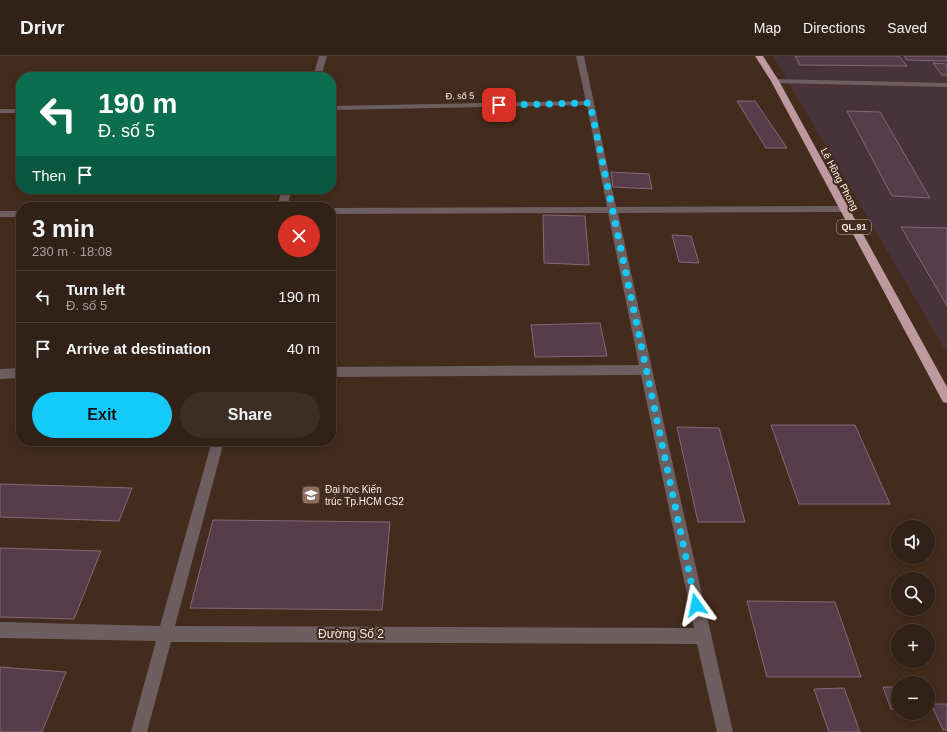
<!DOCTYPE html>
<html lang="en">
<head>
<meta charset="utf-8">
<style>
  :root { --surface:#322116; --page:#3d2e23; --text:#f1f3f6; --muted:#a8a3a1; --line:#4d3e35; --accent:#14cafb }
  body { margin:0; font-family:Arial,sans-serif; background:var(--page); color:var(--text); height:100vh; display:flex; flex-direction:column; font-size:15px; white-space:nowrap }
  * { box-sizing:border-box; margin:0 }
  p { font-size:13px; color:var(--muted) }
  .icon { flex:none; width:22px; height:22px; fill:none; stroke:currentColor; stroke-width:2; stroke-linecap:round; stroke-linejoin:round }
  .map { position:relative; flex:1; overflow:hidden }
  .drawer { position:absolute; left:16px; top:146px; width:320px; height:244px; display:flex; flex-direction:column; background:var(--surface); border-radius:16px; box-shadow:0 2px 10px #0003,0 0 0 1px var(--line) }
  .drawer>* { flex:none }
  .hud { position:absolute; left:16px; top:16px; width:320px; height:122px; border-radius:16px; box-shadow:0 2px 10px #0003,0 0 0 1px var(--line); background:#0b6e4f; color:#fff; overflow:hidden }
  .fabs { position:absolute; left:891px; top:464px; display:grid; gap:8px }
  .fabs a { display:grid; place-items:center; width:44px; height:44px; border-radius:50%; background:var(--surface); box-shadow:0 2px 10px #0003,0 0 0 1px var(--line); font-size:20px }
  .pin { position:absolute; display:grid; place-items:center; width:34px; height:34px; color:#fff; margin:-17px; border-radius:8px; box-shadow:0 2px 6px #0006 }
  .me { position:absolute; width:44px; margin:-22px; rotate:348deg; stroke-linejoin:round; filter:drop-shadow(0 0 3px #0008) }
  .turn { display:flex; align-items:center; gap:14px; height:84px; padding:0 16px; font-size:18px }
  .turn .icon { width:52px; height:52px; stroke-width:2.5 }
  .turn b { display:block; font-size:28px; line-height:34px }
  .then { display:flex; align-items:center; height:38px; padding:0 16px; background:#0003; gap:8px; font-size:15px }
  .round { display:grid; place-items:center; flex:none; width:42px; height:42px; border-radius:21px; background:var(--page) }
  .summary { display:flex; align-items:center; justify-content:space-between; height:68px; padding:0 16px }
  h1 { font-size:24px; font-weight:600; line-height:30px }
  .action { display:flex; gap:8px; margin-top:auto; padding:8px 16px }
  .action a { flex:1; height:46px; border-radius:24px; background:var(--accent); color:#111; font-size:16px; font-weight:600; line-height:46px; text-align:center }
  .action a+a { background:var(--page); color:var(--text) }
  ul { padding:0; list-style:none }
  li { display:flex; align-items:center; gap:12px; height:52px; padding:0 16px; border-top:1px solid var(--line) }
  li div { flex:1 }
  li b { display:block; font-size:15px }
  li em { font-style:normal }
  header { display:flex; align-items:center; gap:24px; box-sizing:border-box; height:56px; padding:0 20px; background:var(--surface); border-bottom:1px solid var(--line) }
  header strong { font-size:19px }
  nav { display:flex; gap:22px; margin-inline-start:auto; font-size:14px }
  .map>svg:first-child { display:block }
</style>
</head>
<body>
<header>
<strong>Drivr</strong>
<nav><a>Map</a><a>Directions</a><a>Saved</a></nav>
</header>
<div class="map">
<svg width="947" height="676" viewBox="0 0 947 676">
  <rect width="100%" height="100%" fill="#432c1d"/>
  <polygon fill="#473339" points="773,0 947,0 947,297"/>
  <g fill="#573d4a" stroke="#856876">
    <polygon points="795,0 899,0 907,10 800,9"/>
    <polygon points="904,0 947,0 947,5 907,4"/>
    <polygon points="933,7 947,8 947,19 942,19"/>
    <polygon points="737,45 755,45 787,92 766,92"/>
    <polygon points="847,55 880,56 930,142 892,140"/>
    <polygon points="611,116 649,118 652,133 613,131"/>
    <polygon points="543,159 585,160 589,209 544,207"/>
    <polygon points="901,171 947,172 947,250"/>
    <polygon points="672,179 691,180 699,207 679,206"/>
    <polygon points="600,267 607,300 535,301 531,269"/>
    <polygon points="771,369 855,369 890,448 799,448"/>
    <polygon points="677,371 719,372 745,466 698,466"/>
    <polygon points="0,428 132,432 119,465 0,461"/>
    <polygon points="213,464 390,466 382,554 190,552"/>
    <polygon points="0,492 101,495 74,563 0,561"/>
    <polygon points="747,545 835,546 861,621 767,621"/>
    <polygon points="0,611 66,616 42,676 0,676"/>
    <polygon points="883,631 898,631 898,653 891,653"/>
    <polygon points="844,632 860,676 829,676 814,633"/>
    <polygon points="931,648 947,648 947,674 943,674"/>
  </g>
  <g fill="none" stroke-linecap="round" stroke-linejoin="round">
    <g fill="#6d5e60" fill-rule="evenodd">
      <polygon points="319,0 327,0 321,21 313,21"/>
      <polygon points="576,0 584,0 616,151 844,150 849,153 844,156 618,157 676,423 733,676 717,676 697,588 171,586 147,676 131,676 156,585 0,582 0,566 160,570 212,385 224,385 175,570 694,572 641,319 331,321 331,311 639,309 608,157 331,158 331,152 607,151 587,49 331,54 331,50 586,45"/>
      <polygon points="772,23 947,27 947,31 775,27 771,25"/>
      <rect x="0" y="53" width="21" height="4"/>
      <polygon points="282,133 292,133 287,151 277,151"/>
      <rect x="0" y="155" width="21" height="6"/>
      <polygon points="21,312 21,322 0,323 0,313"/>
    </g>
    <polygon fill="#bd9a9f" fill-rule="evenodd" points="755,0 763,0 779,25 947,331 947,347 943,346 771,25"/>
  </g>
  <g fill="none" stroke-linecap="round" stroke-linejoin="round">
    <polyline stroke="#14cafb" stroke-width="7" stroke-dasharray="0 12.6" points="499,49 590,47 696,549"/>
  </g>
  <defs>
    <symbol id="school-square" viewBox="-11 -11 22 22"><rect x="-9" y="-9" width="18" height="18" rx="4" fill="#8d6e63" stroke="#432c1d"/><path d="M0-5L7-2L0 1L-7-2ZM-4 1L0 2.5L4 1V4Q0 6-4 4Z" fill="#fff"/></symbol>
  </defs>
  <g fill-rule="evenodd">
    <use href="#school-square" x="300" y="428" width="22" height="22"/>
  </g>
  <g text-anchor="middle" stroke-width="4" stroke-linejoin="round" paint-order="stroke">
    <g font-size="9" fill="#fdf0e9" stroke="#432c1d">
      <text transform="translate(460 40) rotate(-1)" y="3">Đ. số 5</text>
    </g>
    <rect fill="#432c1d" stroke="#c5b5ac" stroke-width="1" x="837" y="164" width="34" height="14" rx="3"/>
    <g font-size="9" font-weight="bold" fill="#fdf0e9">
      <text x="854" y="174">QL.91</text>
    </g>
    <g font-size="10" fill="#fdf0e9" stroke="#432c1d">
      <text transform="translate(840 123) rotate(62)" y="4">Lê Hồng Phong</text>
    </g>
    <g font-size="10" fill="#fdf0e9" stroke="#432c1d" text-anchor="start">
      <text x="325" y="437">Đại học Kiến<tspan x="325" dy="12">trúc Tp.HCM CS2</tspan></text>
    </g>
    <g font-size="12" fill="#fdf0e9" stroke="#432c1d">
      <text x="351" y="582">Đường Số 2</text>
    </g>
  </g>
</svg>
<div class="fabs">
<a><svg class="icon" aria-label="sound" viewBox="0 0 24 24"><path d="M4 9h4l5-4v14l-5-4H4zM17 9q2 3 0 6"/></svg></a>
<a><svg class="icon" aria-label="search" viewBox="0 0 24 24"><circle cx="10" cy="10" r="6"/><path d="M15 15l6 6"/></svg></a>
<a>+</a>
<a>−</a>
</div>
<div class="pin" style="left:499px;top:49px;background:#d93025"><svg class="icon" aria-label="arrive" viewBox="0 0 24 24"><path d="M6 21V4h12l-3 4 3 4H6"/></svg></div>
<svg class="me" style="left:696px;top:549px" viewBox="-20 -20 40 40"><path d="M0-17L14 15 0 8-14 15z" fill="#14cafb" stroke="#fff" stroke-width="4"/></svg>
<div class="hud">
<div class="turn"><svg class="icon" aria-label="left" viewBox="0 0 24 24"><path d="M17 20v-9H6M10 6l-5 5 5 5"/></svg><div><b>190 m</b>Đ. số 5</div></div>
<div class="then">Then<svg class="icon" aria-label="arrive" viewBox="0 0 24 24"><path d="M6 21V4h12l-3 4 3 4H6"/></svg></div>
</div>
<section class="drawer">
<div class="summary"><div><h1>3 min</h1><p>230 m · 18:08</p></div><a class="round" style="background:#d93025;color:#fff"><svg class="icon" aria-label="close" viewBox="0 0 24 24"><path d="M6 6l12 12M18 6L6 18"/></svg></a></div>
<ul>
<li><svg class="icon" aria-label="left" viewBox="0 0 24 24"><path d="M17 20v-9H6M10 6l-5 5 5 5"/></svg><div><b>Turn left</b><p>Đ. số 5</p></div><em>190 m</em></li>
<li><svg class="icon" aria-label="arrive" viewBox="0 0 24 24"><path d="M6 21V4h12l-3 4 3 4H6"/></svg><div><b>Arrive at destination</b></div><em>40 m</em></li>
</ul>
<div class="action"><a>Exit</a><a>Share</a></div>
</section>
</div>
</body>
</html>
